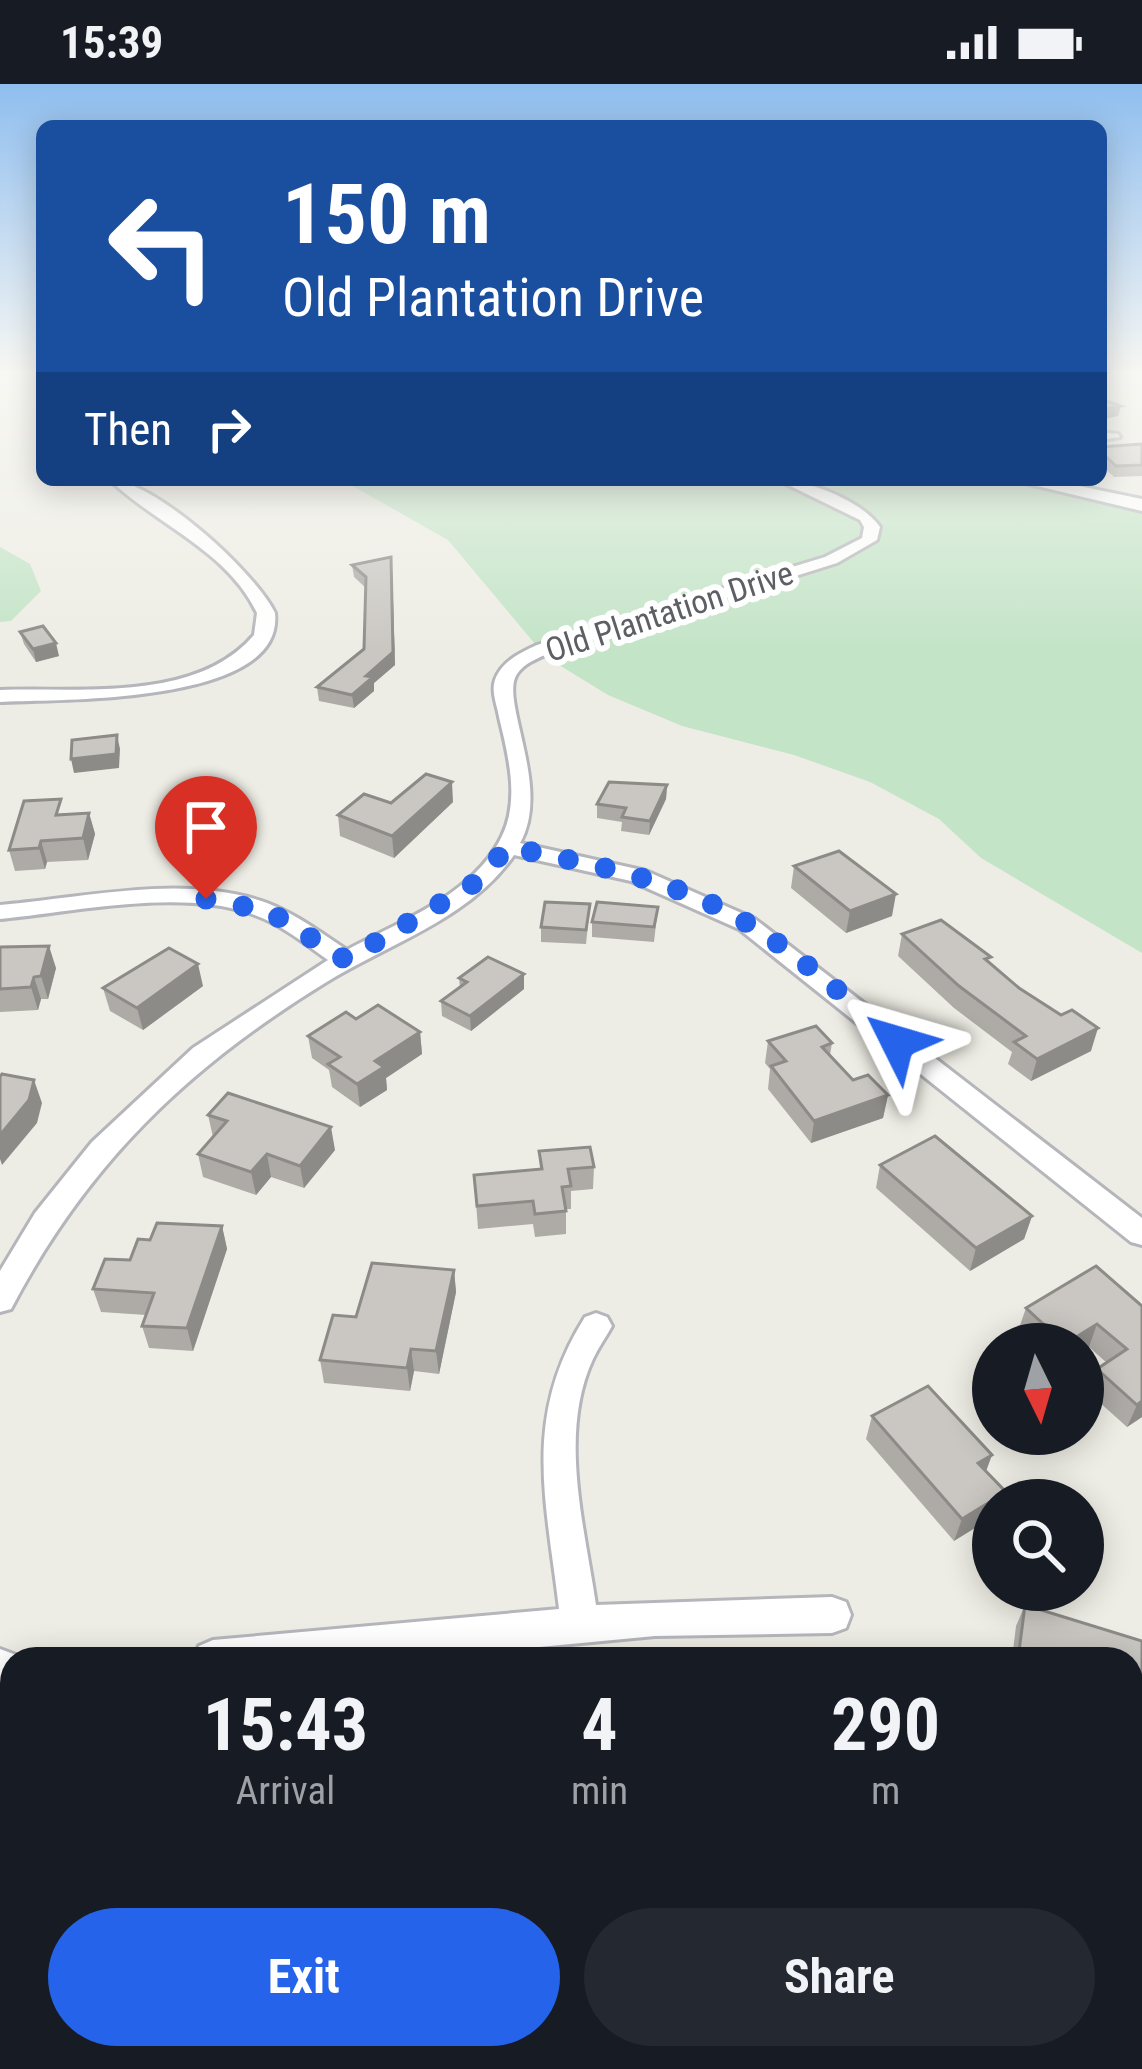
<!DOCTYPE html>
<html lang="en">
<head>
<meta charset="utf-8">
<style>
  :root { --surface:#171b24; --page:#242831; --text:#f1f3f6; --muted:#9ea1a6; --accent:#2563eb }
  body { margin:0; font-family:"Roboto Condensed",sans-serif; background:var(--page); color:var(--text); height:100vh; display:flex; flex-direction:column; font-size:45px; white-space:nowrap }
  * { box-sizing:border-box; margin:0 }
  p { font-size:39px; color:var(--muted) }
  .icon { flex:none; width:66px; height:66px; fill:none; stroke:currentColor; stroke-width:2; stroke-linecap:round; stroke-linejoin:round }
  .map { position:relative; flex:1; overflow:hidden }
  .sheet { position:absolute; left:0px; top:1563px; width:1143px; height:423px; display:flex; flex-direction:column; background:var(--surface); border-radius:36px 36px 0 0; box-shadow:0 6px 30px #0003 }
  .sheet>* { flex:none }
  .guide { position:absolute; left:36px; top:36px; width:1071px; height:366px; border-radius:18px; box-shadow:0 6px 30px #0003; background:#1a4fa0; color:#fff; overflow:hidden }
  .needle { width:78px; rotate:175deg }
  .fabs { position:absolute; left:972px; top:1239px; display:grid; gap:24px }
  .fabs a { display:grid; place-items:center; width:132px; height:132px; border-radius:50%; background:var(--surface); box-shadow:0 6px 30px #0003; font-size:60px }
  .pin { position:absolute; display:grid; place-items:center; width:102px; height:102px; color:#fff; margin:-123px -51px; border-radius:50% 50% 50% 0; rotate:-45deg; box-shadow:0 0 12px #0007 }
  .pin .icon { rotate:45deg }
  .me { position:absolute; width:132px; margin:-66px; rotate:310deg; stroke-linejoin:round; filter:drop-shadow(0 0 9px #0008) }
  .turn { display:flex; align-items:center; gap:42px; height:252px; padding:0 48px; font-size:54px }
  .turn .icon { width:156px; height:156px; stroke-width:2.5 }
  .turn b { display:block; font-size:84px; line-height:102px }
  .then { display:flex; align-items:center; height:114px; padding:0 48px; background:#0003; gap:24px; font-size:45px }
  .eta { display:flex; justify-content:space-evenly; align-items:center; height:204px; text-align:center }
  .eta b { font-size:72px; font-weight:700; line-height:84px }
  .button { display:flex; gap:24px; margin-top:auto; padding:24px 48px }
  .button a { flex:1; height:138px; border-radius:72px; background:var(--accent); color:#fff; font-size:48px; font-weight:700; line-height:138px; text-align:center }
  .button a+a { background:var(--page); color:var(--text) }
  .status { display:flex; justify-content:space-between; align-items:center; height:84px; padding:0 60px; background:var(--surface); direction:ltr }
  .status svg { height:33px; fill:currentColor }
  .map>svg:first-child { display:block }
</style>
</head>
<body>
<div class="status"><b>15:39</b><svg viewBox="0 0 49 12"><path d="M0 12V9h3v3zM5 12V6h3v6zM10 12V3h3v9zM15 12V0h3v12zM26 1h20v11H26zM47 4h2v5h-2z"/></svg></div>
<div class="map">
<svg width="1142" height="1985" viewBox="0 0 1142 1985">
  <rect width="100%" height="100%" fill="#eeede5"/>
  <g fill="#c3e4c7">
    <polygon points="342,396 1010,396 1142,424 1142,869 981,774 939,735 870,698 794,671 682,642 608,611 546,573 448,456"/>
    <polygon points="0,463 30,480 41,507 11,537 0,538"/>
  </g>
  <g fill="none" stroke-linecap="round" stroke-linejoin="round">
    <defs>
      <g id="street">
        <polygon points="1101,348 1118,350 1120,353 1101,356"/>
        <path d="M110 396C154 396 255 488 275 529 285 622 56 615 0 618V606C80 603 196 619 254 551L257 529C227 466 158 442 110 396Z"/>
        <path d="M778 396C809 396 862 417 880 443L877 456 837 479 549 569C539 574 524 579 517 590 499 616 552 703 520 759L646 787 755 835 1142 1134V1161L1131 1158 739 845 631 797 514 771C470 835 388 860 325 899 187 984 87 1080 11 1225L0 1228V1187L35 1129 92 1058 193 964 328 876C303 858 278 838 249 829 177 805 74 828 0 835V821C85 814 184 789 267 819 296 830 321 849 347 866 400 837 474 811 502 752 520 715 508 671 499 633 497 621 491 608 495 596 502 577 520 569 537 561L825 473 862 454 864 443 860 436Z"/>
        <path d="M596 1229 607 1233 612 1242C606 1253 598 1264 593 1275 558 1350 585 1444 596 1521L832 1513 846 1518 851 1531 846 1544 832 1549 655 1552 413 1575H193L199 1562 213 1556 559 1525C546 1415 522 1333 585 1233Z"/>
        <polygon points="0,1565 27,1575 12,1575 12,1606 0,1603"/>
      </g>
      <polygon id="secondary" points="1012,396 1050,396 1142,415 1142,427"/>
    </defs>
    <use href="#street" stroke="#b5b6bb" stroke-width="6"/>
    <use href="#secondary" stroke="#b6b8be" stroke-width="6"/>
    <use href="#street" fill="#fff" fill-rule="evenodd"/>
    <use href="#secondary" fill="#fff" fill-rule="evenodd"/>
  </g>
  <g fill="#aeaba7">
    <polygon points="1142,360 1142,392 1114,393 1101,381 1101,363"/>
    <polygon points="352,481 392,485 395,581 374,599 374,607 354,624 319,617 317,603 364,565 366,504 354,493"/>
    <polygon points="20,548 59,572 36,578 24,560"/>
    <polygon points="667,701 666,715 649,751 621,747 622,738 597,734 597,720"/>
    <polygon points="453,718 394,774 340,752 338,731 391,719"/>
    <polygon points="89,729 95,750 88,776 47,778 45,785 15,787 9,766 65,730"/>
    <polygon points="794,782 892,832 846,849 791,804"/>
    <polygon points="590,820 586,860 541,858 541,843"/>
    <polygon points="658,823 654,858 592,853 592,838"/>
    <polygon points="902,850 989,879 1091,967 1031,997 1008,980 1012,968 954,924 898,872"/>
    <polygon points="0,863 56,884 48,915 41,915 38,926 0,928"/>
    <polygon points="524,890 524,905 471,947 442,932 441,917 460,904 459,894"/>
    <polygon points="203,902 143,946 110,927 103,904"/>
    <polygon points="356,935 420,948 422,970 386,994 387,1006 360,1023 332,1003 329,986 312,974 308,952"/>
    <polygon points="768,957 832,959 830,971 853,996 888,1011 883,1034 811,1059 768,1005 770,985 765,979"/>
    <polygon points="208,1031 335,1066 304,1104 271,1093 256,1111 203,1093 198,1070 213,1053"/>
    <polygon points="539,1067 594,1083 593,1105 571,1107 571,1125 566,1125 566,1150 535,1153 533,1140 478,1145 474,1091 540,1086"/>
    <polygon points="880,1081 1032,1132 1024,1155 970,1187 876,1104"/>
    <polygon points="222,1142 227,1165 193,1267 149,1264 142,1242 146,1231 101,1228 93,1205 130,1176"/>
    <polygon points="454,1186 456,1208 439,1290 414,1287 410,1307 324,1299 320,1276 356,1233"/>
    <polygon points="1142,1222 1142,1333 1127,1343 1088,1308 1097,1285 1107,1279 1089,1263 1083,1266 1083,1260 1033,1260 1018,1247 1026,1224"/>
    <polygon points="872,1332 986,1387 1006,1408 1003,1416 993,1416 954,1457 866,1355"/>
    <polygon points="1025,1521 1142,1557 1142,1626 1131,1622 1131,1575 1012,1575 1016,1542"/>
  </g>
  <g fill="#8d8b88">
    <polygon points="1121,322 1118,332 1101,336 1101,326"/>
    <polygon points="392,485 395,581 374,599 374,607 354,624 352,611"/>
    <polygon points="56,559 59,572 36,578 33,565"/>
    <polygon points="117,651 120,665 119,684 74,689 71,675"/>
    <polygon points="452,698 453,718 394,774 392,752"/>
    <polygon points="667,701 666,715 649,751 650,737"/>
    <polygon points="89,729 95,750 88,776 83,754"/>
    <polygon points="41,757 47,778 45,785 39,764"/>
    <polygon points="896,810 892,832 846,849 850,827"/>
    <polygon points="49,862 56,884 48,915 41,892"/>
    <polygon points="198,880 203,902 143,946 137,924"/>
    <polygon points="524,890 524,905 471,947 470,932"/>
    <polygon points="34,893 41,915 38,926 31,903"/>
    <polygon points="1098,944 1091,967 1031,997 1037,975"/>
    <polygon points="420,948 422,970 386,994 387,1006 360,1023 357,1000 375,977"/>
    <polygon points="34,996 42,1019 37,1039 2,1081 0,1075 0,1051"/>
    <polygon points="888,1011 883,1034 811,1059 814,1037"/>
    <polygon points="331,1043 335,1066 304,1104 300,1082"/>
    <polygon points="267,1070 271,1093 256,1111 251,1088"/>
    <polygon points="1032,1132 1024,1155 970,1187 976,1164"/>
    <polygon points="222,1142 227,1165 193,1267 187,1244"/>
    <polygon points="454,1186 456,1208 439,1290 436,1267"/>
    <polygon points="1097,1240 1089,1263 1083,1266 1083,1260 1065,1260"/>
    <polygon points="411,1265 414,1287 410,1307 407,1284"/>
    <polygon points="1142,1317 1142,1333 1127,1343 1137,1321"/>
    <polygon points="992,1371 984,1393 978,1379"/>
    <polygon points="993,1416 993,1433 954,1457 962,1435"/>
  </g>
  <g fill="#cac7c2" stroke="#8d8b88" stroke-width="3">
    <polygon points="1101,315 1121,322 1101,326"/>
    <polygon points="1142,360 1142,381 1116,382 1101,368 1101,363"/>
    <polygon points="391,473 393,568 366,592 373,593 352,611 317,603 364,565 366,493 352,481"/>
    <polygon points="43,542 56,559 33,565 20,548"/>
    <polygon points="117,651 116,670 71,675 72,656"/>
    <polygon points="426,690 452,698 392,752 338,731 364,710 391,719"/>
    <polygon points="609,698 667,701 650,737 622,733 626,724 597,720"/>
    <polygon points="61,715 56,731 89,729 83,754 41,757 39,764 9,766 24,717"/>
    <polygon points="839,767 896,810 850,827 794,782"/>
    <polygon points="545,818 590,820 586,846 541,843"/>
    <polygon points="597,818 658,823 654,843 592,838"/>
    <polygon points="941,836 991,873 985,875 1019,904 1061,931 1072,926 1098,944 1037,975 1014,958 1026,952 959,902 902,850"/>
    <polygon points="49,862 41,892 34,893 31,903 0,905 0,863"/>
    <polygon points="169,864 198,880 137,924 103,904"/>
    <polygon points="488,873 524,890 470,932 441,917 467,898 459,894"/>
    <polygon points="378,921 420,948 375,977 384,983 357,1000 328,980 340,973 308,952 346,928 356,935"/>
    <polygon points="816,942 832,959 822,963 853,996 868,991 888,1011 814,1037 771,982 786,977 768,957"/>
    <polygon points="2,990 34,996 29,1016 0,1051 0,993"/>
    <polygon points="228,1009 331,1043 300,1082 267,1070 251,1088 198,1070 227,1037 208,1031"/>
    <polygon points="935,1052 1032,1132 976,1164 880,1081"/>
    <polygon points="590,1063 594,1083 568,1085 571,1102 562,1103 566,1127 535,1130 533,1117 477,1122 474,1091 542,1085 539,1067"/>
    <polygon points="157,1139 222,1142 187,1244 142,1242 154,1209 93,1205 105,1175 130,1176 138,1155 150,1156"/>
    <polygon points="372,1179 454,1186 436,1267 411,1265 407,1284 320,1276 333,1231 356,1233"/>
    <polygon points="1096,1182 1142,1222 1142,1317 1137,1321 1097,1285 1127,1265 1097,1240 1065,1260 1026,1224"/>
    <polygon points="928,1302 992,1371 978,1379 1006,1408 962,1435 872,1332"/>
    <polygon points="1025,1521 1142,1557 1142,1602 1131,1598 1131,1575 1018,1575"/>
  </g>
  <linearGradient id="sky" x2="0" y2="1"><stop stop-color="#8fbeef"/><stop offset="0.51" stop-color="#f7f7f3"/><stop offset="1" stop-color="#f7f7f3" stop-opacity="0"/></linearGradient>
  <rect width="1142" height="566" fill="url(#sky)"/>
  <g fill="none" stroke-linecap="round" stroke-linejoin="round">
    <path stroke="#2563eb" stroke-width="21" stroke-dasharray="0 37.8" d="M206 815 268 827 346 876 473 800 508 763C580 778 653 791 720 824 785 857 842 910 897 958"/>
  </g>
  <g text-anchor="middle" stroke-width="12" stroke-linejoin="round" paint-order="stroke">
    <g font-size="33" fill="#5d5f64" stroke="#fff">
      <text transform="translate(669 527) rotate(-18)" y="12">Old Plantation Drive</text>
    </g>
  </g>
</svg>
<div class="fabs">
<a><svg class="needle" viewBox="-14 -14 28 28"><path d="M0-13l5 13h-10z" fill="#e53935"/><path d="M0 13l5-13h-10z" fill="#9ea1a6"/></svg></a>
<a><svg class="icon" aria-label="search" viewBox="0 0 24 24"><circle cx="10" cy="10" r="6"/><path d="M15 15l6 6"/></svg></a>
</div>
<div class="pin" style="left:206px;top:815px;background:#d93025"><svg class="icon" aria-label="arrive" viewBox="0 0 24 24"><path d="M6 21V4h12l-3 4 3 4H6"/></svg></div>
<svg class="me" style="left:897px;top:958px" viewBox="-20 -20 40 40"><path d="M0-17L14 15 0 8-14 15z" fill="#2563eb" stroke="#fff" stroke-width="4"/></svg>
<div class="guide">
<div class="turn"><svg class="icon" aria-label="left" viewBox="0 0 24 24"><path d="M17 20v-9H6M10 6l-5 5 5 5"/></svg><div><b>150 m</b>Old Plantation Drive</div></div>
<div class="then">Then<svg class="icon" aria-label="right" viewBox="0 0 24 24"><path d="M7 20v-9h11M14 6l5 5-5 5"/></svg></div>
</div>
<section class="sheet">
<div class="eta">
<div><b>15:43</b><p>Arrival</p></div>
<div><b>4</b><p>min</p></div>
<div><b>290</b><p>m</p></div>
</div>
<div class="button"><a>Exit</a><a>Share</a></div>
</section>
</div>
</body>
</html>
